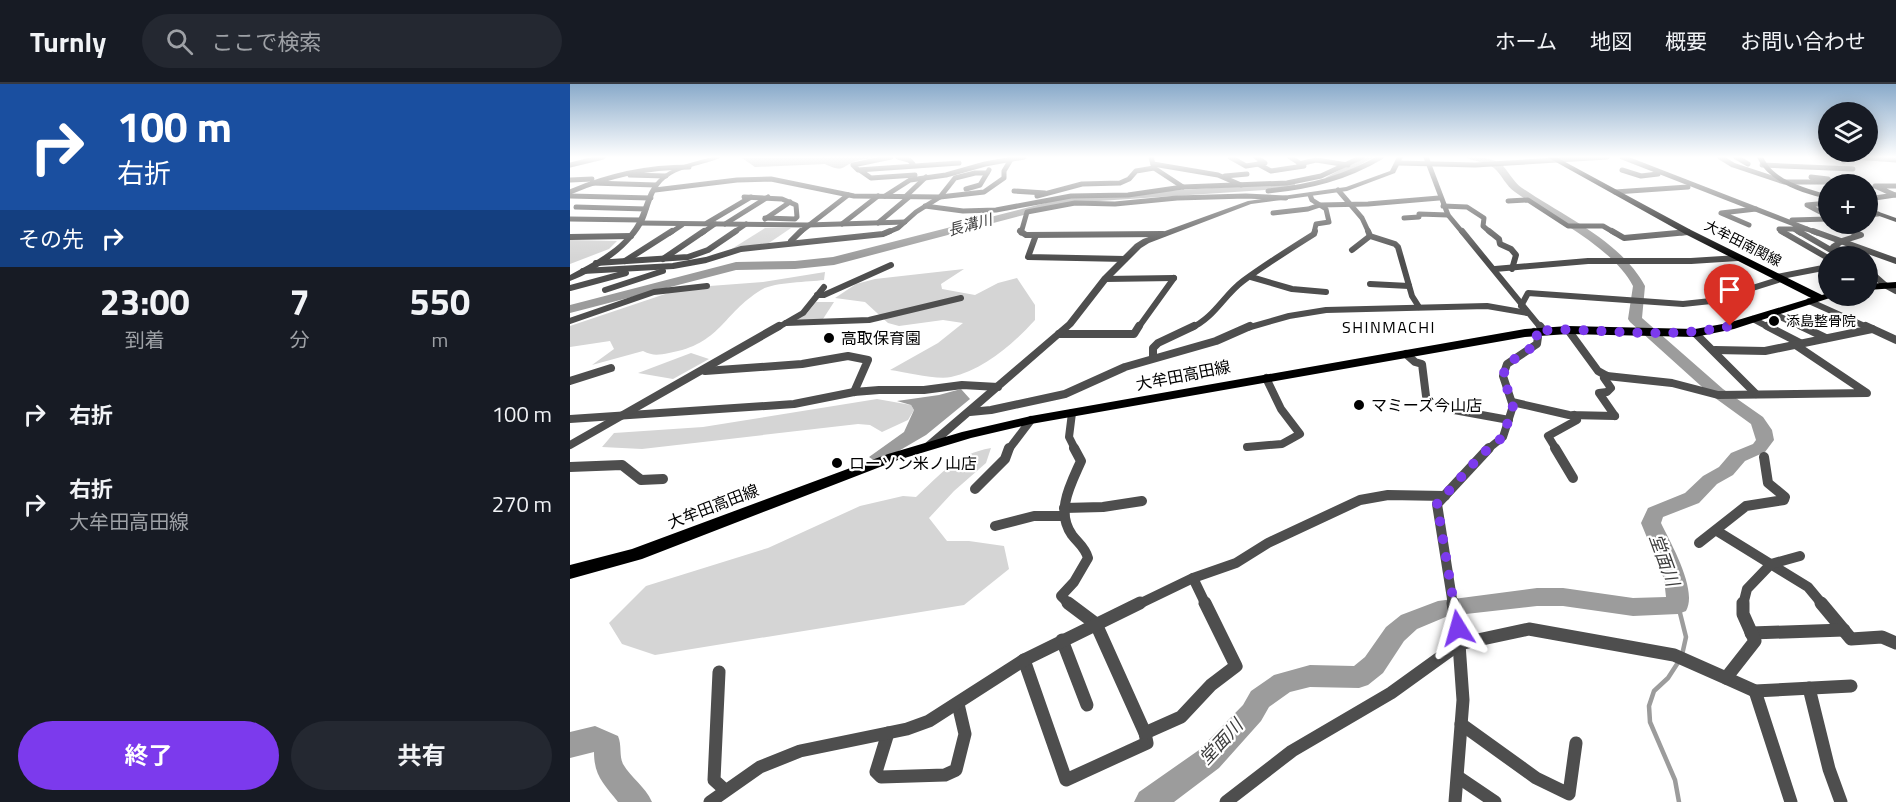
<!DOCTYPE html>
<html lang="ja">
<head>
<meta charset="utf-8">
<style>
  :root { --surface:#171b24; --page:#242831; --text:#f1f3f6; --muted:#9ea1a6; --line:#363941; --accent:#7c3aed }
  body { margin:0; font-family:"Titillium Web","Noto Sans JP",sans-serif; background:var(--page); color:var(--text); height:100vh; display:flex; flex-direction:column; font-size:22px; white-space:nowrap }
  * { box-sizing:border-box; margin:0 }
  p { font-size:20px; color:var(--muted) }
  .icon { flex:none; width:33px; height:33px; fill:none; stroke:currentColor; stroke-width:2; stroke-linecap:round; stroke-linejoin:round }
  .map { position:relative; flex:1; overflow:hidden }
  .side { display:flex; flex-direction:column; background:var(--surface); width:570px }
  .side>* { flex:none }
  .guide { background:#1a4fa0; color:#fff; overflow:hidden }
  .buttons { position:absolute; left:1248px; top:18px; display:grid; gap:12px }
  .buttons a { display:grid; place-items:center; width:60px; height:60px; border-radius:50%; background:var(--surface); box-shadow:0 3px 15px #0003; font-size:30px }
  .pin { position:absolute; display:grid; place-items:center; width:51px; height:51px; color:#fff; margin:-62px -26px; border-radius:50% 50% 50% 0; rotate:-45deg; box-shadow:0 0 6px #0007 }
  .pin .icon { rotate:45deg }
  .me { position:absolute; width:66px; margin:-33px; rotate:352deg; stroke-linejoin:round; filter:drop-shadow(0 0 4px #0008) }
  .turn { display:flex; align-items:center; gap:21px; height:126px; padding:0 18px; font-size:27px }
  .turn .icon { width:78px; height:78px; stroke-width:2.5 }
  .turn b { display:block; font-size:42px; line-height:51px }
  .then { display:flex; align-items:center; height:57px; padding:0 18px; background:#0003; gap:12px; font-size:22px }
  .eta { display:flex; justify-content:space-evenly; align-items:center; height:102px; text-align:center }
  .eta b { font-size:36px; font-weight:700; line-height:42px }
  .button { display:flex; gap:12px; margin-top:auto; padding:12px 18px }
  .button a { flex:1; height:69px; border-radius:36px; background:var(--accent); color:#fff; font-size:24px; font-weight:700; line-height:69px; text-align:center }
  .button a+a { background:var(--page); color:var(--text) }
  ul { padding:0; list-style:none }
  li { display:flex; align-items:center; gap:18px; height:90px; padding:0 18px }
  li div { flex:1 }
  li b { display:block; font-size:22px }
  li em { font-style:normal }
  header { display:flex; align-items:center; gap:36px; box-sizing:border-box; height:84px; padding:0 30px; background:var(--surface); border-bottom:2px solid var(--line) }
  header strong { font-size:28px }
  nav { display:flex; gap:33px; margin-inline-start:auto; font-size:21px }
  .search { width:420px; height:54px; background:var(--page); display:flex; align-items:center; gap:15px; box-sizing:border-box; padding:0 21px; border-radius:33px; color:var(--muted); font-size:22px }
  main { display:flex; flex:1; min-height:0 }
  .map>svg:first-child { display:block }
</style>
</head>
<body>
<header>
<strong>Turnly</strong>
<div class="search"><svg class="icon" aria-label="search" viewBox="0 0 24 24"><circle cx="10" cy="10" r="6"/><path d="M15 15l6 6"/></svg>ここで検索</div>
<nav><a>ホーム</a><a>地図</a><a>概要</a><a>お問い合わせ</a></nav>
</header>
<main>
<section class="side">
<div class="guide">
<div class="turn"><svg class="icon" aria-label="right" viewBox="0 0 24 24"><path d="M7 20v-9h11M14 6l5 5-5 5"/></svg><div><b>100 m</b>右折</div></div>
<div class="then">その先<svg class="icon" aria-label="right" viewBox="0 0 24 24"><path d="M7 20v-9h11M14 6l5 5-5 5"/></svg></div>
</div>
<div class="eta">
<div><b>23:00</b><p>到着</p></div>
<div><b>7</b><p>分</p></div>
<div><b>550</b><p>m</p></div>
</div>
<ul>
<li><svg class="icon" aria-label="right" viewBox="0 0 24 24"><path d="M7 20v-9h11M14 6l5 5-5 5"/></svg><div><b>右折</b></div><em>100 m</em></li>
<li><svg class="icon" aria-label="right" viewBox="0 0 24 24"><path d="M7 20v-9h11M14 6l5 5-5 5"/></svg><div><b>右折</b><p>大牟田高田線</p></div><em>270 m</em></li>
</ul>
<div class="button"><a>終了</a><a>共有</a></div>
</section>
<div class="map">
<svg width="1326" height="718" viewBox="0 0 1326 718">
  <rect width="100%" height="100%" fill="#fff"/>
  <g fill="#d5d5d5">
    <polygon points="195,144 221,144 199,159 160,166"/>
    <polygon points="0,156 47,157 39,165 0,180"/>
    <path d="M394 185 371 200 372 205 405 211 428 199 447 194 465 221V236C443 260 414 286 381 293 366 296 336 288 320 286L368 259 393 239 373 236 329 242 318 239 295 218 265 214 286 200 305 195Z"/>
    <path d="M255 188 254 196C238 198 204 198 191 206 152 230 151 260 99 269 88 271 83 272 73 267L22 281 44 265 40 257 0 263V242L113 204 193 198Z"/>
    <polygon points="246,218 264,218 253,235 224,237 237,229"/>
    <polygon points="121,269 139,275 103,295 68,289"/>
    <polygon points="307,315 341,321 344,326 338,336 312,348 300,341 288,340 72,365 32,363 44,349 133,343"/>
    <path d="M421 364 416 379 384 407 359 434 377 457H399L434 462 439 485 394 521 85 571 52 560 39 539 76 502 198 464 290 422 333 412 346 413C371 390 386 370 421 364Z"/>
  </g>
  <g fill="#9c9c9c">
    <path d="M306 73C299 75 292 75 286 77 270 83 274 89 255 80L185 83 172 74Z"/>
    <polygon points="391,305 400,315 356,351 308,379 299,373 334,348 344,326 341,321 327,317 369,311"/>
  </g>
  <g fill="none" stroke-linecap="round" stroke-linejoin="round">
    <g stroke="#9c9c9c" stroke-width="4.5">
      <polyline points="1108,521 1116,553 1112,571"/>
      <polyline points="1109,577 1098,594 1084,607 1079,622 1080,638 1105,696 1109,718"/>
    </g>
    <g fill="#9c9c9c" fill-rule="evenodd">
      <polygon points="793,73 804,73 763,96 755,94"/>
      <path d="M895 73C907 73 920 73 931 80 938 86 943 98 952 104 993 132 1051 157 1075 202L1072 234 1153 305 1193 333 1202 346 1204 356 1195 368 1175 377 1163 391 1147 400 1129 419 1093 433 1091 439C1101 460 1128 506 1116 527L1108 530 1063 532 993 522H967L878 532 847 545 834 557 813 589 798 601 789 604 740 603 720 608 699 623 691 637 649 684 604 718H564L569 708 629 666 673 621 681 607 704 591 740 581 784 582 795 573 816 543 831 531 868 517 967 504H993L1063 514 1096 513 1094 495 1071 439 1078 424 1115 409 1133 392 1149 383 1161 369 1183 360 1186 356 1181 340 1141 311 1060 238 1058 235 1063 202C1043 163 981 134 945 108 936 102 932 91 924 84 916 77 903 78 895 73Z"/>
      <polygon points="722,99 725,100 725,104 499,119 264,181 225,185 166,186 0,229 0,221 166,178 225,177 263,173 499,113"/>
      <path d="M25 642 48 652C52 661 49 672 53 680 61 694 75 702 82 718H48C34 700 24 692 24 668L0 674V648Z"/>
    </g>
    <g stroke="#4e4e4e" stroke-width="5">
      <polyline points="321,73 283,81 288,86 389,79"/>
      <polyline points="328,73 339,76 343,80"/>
      <polyline points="581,73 584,84 613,103"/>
      <polyline points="660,73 676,82 695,79 686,73"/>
      <polyline points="856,73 878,131 893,149"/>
      <polyline points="1052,73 1237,145 1209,145"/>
      <polyline points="1150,73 1163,81 1214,98 1260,98 1258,95 1241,93"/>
      <polyline points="1166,73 1178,80"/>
      <polyline points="1271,73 1274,77"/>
      <polyline points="1285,73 1326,76"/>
      <polyline points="829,79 905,81 1037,73"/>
      <polyline points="583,80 648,91 671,101"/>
      <polyline points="688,80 701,87 734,82 720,73"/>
      <polyline points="729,80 746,76 778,81"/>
      <polyline points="0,81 33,73"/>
      <polyline points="1192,81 1283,85"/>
      <polyline points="1052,86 1071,92 1088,90"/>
      <polyline points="291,87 301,94 345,91"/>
      <polyline points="60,91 96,92"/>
      <polyline points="655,92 677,90"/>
      <polyline points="0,96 22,95"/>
      <polyline points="22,99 86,101"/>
      <polyline points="396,105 410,101 419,86"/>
      <polyline points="85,106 167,96 201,95 284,112 370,113 414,108 434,94 434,87 440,77"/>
      <polyline points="768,106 792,134 799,149"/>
      <polyline points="444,107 475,109"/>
      <path d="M698 107C740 103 775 94 811 73"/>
      <path d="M0 108C39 91 76 83 119 83"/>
      <polyline points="1045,108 1118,103"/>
      <polyline points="740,111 742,116 756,125 759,138 746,140 744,149"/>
      <polyline points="1325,111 1305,102 1326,102"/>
      <polyline points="0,112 81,114"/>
      <polyline points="315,112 340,96 376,91 415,80 454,73"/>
      <polyline points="467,112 512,100 550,99 559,95 566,87 584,84"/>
      <polyline points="174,113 212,115 226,121 227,133 225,135 195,134"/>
      <polyline points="335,113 356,93"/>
      <polyline points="1298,115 1325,111"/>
      <polyline points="938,117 958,116 998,142 1033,142 1045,149"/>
      <polyline points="1258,119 1237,121 1258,132"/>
      <polyline points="355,122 393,127 426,126 501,112 558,111 613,103 717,99 751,92 792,73"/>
      <polyline points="873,122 897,123 914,134 913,142 921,149"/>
      <polyline points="6,123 76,125"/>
      <polyline points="703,129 738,125 750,121 798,120 869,114"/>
      <polyline points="1298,131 1308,130"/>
      <polyline points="834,134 849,133 849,130 878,131"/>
      <polyline points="0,135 71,136"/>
      <polyline points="195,135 220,118"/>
      <polyline points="1222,136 1258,135"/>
      <polyline points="70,139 237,141 335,138"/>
      <polyline points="137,139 181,113"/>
      <polyline points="308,139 339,113"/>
      <polyline points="155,140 198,113"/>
      <polyline points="272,140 308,112"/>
      <polyline points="1179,141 1151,129 1186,125"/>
      <polyline points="1264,141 1285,149"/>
      <polyline points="1224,145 1230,149"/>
      <polyline points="1237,145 1247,149"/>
      <polyline points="1211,147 1214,149"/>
      <polyline points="100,149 112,141"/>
      <polyline points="132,149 145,140"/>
      <polyline points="163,149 176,140"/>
      <polyline points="229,149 278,111"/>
      <polyline points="316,149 328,144 346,128 370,113 385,94 405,89 417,89"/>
      <polyline points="451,149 457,128 505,119 545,120 607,114 676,112 716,114"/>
      <polyline points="1111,149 1118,148"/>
    </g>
    <g stroke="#4e4e4e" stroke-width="6">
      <polyline points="450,147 456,151 593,150"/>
      <polyline points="798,147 800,152"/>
      <polyline points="892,147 971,244"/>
      <polyline points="919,147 929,155 930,160 941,165 946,171 942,185"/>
      <polyline points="1042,147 1054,154 1118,148"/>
      <polyline points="1211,147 1258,174"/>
      <polyline points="1228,147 1266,169"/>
      <polyline points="1243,147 1326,177"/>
      <polyline points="466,151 458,173 555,175"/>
      <polyline points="0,153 61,152"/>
      <polyline points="221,157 231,147"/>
      <polyline points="782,166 800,152 825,160 828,163 842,212 849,223"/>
      <polyline points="1277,172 1274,167 1263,163 1272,157 1291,151 1281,147"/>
      <polyline points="93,175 134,147"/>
      <polyline points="55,177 102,147"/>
      <polyline points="26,179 118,173 138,166 166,147"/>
      <polyline points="925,185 1018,177 1121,177 1168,174"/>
      <polyline points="1298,186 1315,201 1326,207"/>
      <polyline points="13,187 103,182 136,176 171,165 313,150 320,147"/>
      <polyline points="681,193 722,205 756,208"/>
      <polyline points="1207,193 1258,183"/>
      <polyline points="535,195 604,194"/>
      <polyline points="800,200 839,202"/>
      <polyline points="0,204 56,189"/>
      <polyline points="35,206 93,187"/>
      <polyline points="247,211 254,211 321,181"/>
      <polyline points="1239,217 1299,244"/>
      <polyline points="951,222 958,209 1113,220 1141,217 1211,195"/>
      <polyline points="1202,229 1234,244"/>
      <polyline points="1183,235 1200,244"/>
      <polyline points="0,237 84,208 137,202"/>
      <polyline points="216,239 299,236 391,214"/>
      <polyline points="207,244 233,229 254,203"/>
      <polyline points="568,244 604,194"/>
      <path d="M621 244C644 234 654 211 673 197 696 180 720 165 744 150L745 147"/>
      <polyline points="677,244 719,232 756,226 917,222 957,229"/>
    </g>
    <g stroke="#4e4e4e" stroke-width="8">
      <polyline points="970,242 973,246"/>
      <polyline points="1197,242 1232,260"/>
      <polyline points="1231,242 1256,254"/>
      <polyline points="1296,242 1326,256"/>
      <polyline points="998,246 1028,287 1037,292 1102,299 1148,311 1297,309 1227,262"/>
      <polyline points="1125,249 1186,310"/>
      <polyline points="489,250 564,250 569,242"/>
      <polyline points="1145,266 1195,267 1302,245"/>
      <polyline points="836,270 845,278 852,280 856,312"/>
      <polyline points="583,273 583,264 588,259 624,242"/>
      <polyline points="135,287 232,280 278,272 298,276 284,308"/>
      <polyline points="1037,292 1034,294 1041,304 1037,308 1029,309 1045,332"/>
      <polyline points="0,297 41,284"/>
      <polyline points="942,318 999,331 1045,332"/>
      <polyline points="884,326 939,336"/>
      <polyline points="400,328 421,326 495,310 555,283 646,257 680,242"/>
      <polyline points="502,329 499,353 505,365"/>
      <polyline points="0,335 224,320 284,308 309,306 354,306 392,301 428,303"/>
      <polyline points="0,361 209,242"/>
      <polyline points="677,363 712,360 730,350 711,325 696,294"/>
      <polyline points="439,365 461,336"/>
      <polyline points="918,365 933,353 943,322 933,292 937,280 967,260 968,253 964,248"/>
      <polyline points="986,365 978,352 1007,336 1004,331"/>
    </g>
    <g stroke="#4e4e4e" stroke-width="10">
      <polyline points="985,364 1003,394"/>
      <polyline points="0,383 52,381 71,396 93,395"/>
      <polyline points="405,405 435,375 439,364"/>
      <polyline points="494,424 533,423 572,417"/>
      <polyline points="425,442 464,432 494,432"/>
      <polyline points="1147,447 1238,503 1253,521"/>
      <polyline points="1129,459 1176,422 1214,416 1215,413 1198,399 1194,373"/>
      <polyline points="623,494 636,521"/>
      <path d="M500 521 491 512 504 498 518 474C515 463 508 459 502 451 485 427 501 400 511 377L504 364"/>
      <polyline points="567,521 623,494 666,479 698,459 790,416 818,411 875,412"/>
      <polyline points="883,521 867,420 919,364"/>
      <polyline points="1173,521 1177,505 1201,480 1230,472"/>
    </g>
    <g stroke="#4e4e4e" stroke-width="13">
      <polyline points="883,519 889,560 893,616 885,718"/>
      <polyline points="1251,519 1281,555 1312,553 1326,559"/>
      <polyline points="1181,549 1274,546"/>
      <polyline points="492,556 517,621"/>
      <polyline points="454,576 496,696 577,659 575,649 526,540 498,519"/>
      <polyline points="149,588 144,696 155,706"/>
      <polyline points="1156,594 1185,607 1281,602"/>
      <polyline points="1239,604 1259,685 1271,718"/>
      <polyline points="1185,607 1221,718"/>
      <polyline points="891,640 966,694 999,710 1006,659"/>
      <polyline points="318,649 306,688 311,693 375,691 386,686 395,650 388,620"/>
      <polyline points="575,649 611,633 641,601 666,582 635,519"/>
      <polyline points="888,693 925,718"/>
      <polyline points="140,718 190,683 230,667 337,645 359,637 454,576 570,519"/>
      <polyline points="656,718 722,667 821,609 889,560 959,545 1104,571 1156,594 1185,557 1173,530 1173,519"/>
    </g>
    <g fill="#4e4e4e" fill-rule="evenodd">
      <path d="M142 73H152C133 82 108 82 92 98 83 107 80 124 75 136 63 162 27 187 0 197V191C22 179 46 167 61 147 69 137 72 125 77 113 89 84 114 81 142 73Z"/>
      <polygon points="827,73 833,73 825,89 777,107 681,120 579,159 571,164 538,197 503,242 363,364 355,364 353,361 497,238 532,193 565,160 573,155 678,117 776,103 820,87"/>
    </g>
    <g fill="#1b1b1b" fill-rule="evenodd">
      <path d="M1187 73H1193C1205 98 1235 103 1258 111V115C1232 109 1199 99 1187 73Z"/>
      <polygon points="1298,124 1326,134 1326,138 1298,128"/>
    </g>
    <g fill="#000" fill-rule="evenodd">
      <polygon points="977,73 986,73 1121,146 1252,211 1258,209 1258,212 1266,212 1164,245 1125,253 998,250 955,253 461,340 401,354 328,376 72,475 0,495 0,481 62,465 318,370 392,348 461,332 955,245 998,242 1125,245 1158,239 1241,214 1115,150"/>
      <polygon points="1326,198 1326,204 1298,206 1298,200"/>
    </g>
  </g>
  <linearGradient id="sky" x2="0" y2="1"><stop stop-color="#89aaca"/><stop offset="0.42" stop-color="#fff"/><stop offset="1" stop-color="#fff" stop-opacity="0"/></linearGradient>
  <rect width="1326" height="174" fill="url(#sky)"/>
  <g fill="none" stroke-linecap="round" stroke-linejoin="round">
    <path stroke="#7c3aed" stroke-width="10" stroke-dasharray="0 18" d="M888 544 867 420 912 370 933 353 943 322 933 292 937 280 967 260 968 253 964 248C985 244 1008 246 1029 247 1074 249 1116 252 1160 242"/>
  </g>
  <g fill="#000" stroke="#fff" stroke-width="2">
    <circle cx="1204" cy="237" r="6"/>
    <circle cx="259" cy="254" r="6"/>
    <circle cx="789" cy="321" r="6"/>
    <circle cx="267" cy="379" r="6"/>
  </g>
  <g text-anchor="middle" stroke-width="4.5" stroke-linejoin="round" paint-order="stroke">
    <g font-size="14" fill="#000" stroke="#fff">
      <text transform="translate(1173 159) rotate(27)" y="5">大牟田南関線</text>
    </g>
    <g font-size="14" fill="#000" stroke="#fff" text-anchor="start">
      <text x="1216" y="242">添島整骨院</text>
    </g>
    <g font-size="15" font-style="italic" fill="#3d3d3d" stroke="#fff">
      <text transform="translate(400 141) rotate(-15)" y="5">長溝川</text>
    </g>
    <g font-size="16" letter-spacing="1.5" fill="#000" stroke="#fff">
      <text x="819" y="249">SHINMACHI</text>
    </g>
    <g font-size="16" fill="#000" stroke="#fff" text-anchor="start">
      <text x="271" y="260">高取保育園</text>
      <text x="801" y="327">マミーズ今山店</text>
      <text x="279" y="385">ローソン米ノ山店</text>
    </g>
    <g font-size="16" fill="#000" stroke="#fff">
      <text transform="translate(613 291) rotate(-11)" y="6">大牟田高田線</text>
      <text transform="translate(143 422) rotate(-21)" y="6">大牟田高田線</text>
    </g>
    <g font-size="18" font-style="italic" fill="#3d3d3d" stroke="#fff">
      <text transform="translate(1094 476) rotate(70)" y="6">堂面川</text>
      <text transform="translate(651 658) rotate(-47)" y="6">堂面川</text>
    </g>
  </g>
</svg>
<div class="buttons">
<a><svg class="icon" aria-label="layers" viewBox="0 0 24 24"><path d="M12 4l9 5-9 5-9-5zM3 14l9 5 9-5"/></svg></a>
<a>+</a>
<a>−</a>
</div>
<div class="pin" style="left:1160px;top:242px;background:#d93025"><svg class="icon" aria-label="arrive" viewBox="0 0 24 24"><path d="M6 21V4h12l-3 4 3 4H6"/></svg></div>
<svg class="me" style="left:888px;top:544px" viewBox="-20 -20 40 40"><path d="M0-17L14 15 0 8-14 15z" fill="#7c3aed" stroke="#fff" stroke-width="4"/></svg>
</div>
</main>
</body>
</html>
